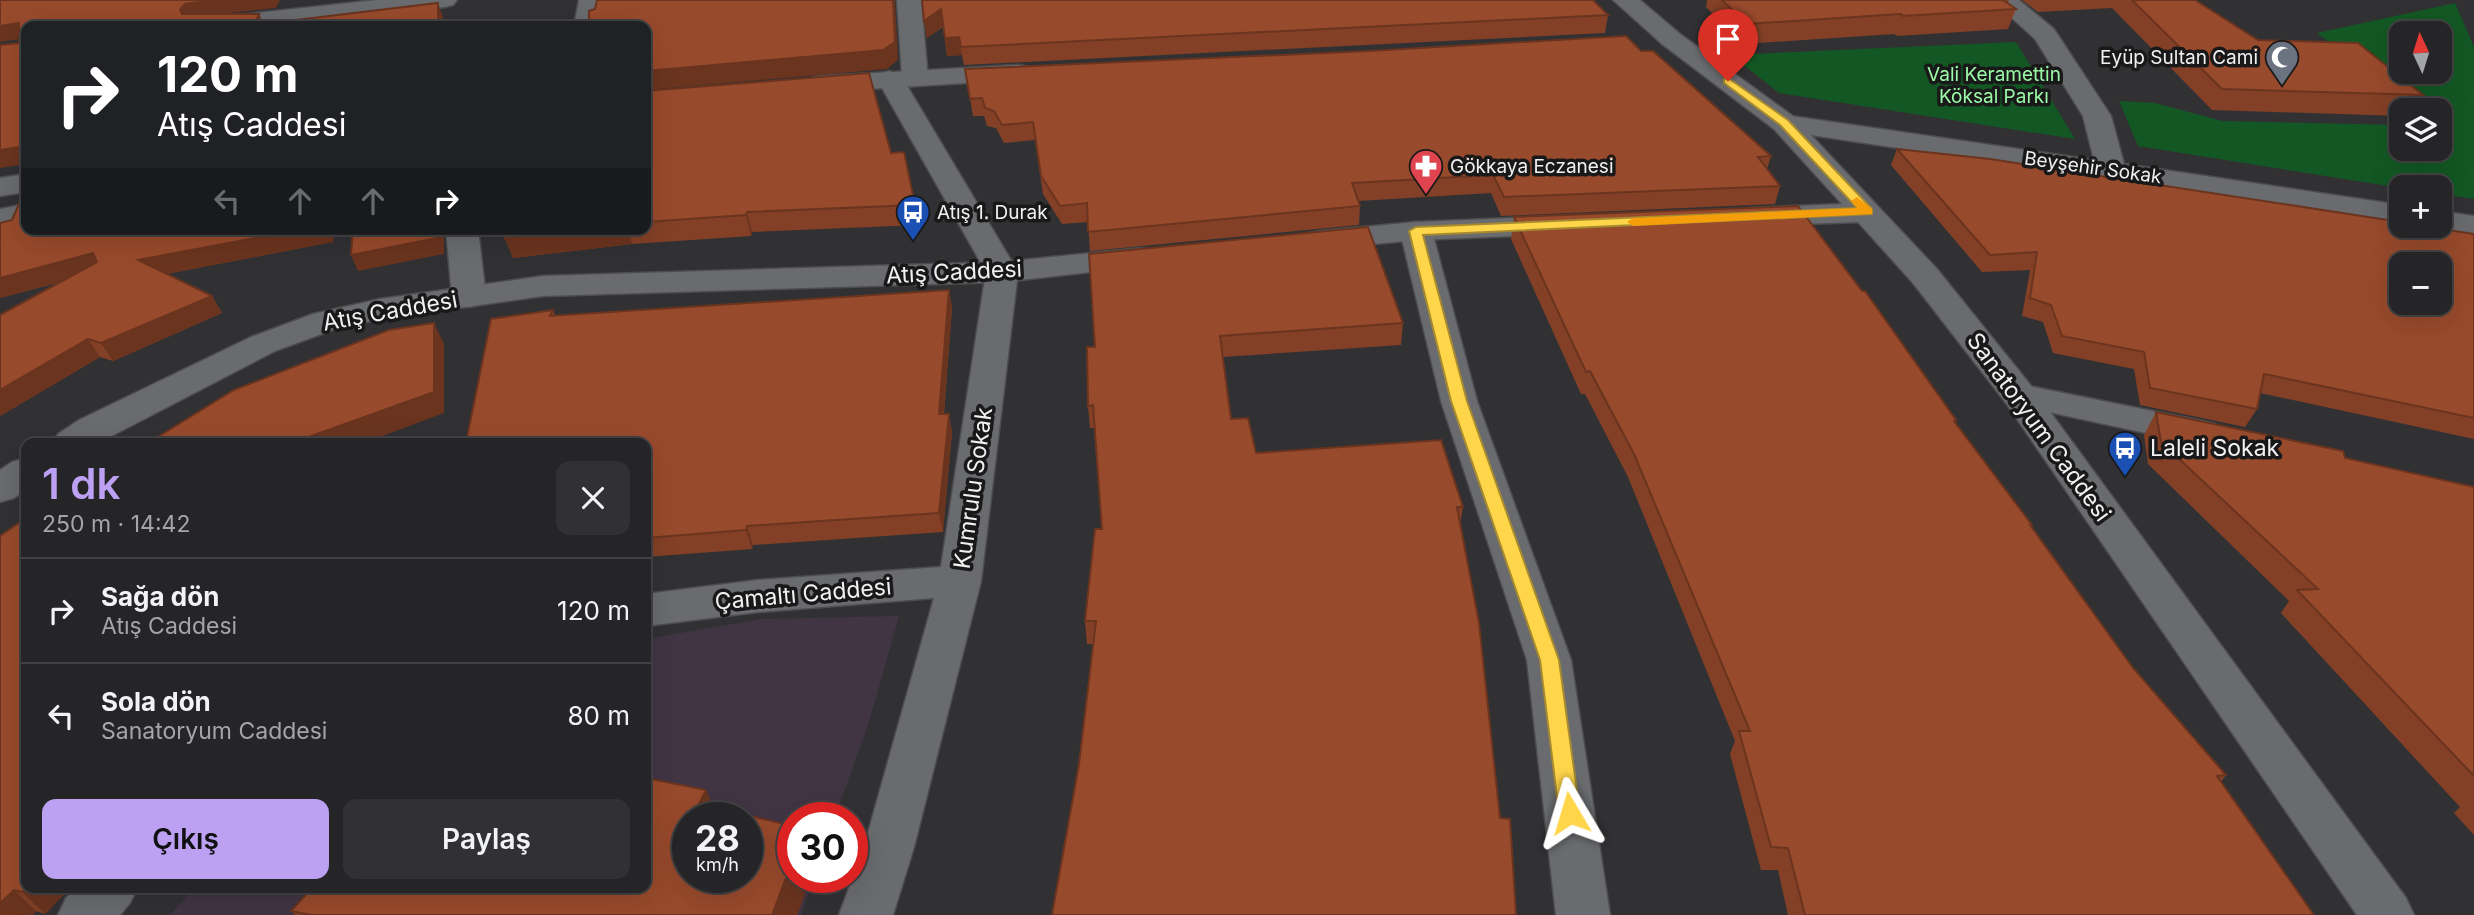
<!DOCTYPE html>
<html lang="tr">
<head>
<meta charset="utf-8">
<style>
  :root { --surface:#252527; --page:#313133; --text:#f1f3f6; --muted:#a3a5a7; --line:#424244; --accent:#bca0f2 }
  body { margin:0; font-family:Inter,sans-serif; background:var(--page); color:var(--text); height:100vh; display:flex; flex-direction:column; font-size:26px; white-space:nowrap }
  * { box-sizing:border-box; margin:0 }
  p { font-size:23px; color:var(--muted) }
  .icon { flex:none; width:38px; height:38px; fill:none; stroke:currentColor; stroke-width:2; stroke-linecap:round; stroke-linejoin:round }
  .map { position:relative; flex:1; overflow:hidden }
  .panel { position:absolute; left:21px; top:438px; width:630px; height:455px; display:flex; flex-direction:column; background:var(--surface); border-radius:14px; box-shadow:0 7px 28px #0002,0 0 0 2px var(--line) }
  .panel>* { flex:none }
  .top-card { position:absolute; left:21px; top:21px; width:630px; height:214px; border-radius:14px; box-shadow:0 7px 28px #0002,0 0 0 2px var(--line); background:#202124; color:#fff; overflow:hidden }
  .needle { width:46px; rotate:356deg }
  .fabs { position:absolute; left:2389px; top:21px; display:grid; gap:14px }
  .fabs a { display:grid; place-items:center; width:63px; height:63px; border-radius:14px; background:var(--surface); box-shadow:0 7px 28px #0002,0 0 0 2px var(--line); font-size:35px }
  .speed { position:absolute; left:672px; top:802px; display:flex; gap:14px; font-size:35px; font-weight:700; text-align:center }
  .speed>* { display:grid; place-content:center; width:91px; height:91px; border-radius:50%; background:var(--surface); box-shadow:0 7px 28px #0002,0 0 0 2px var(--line); line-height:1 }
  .speed small { font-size:18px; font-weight:400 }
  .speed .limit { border:10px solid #d22; background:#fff; color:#111 }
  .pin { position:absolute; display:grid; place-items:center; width:60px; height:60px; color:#fff; margin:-72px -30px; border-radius:50% 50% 50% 0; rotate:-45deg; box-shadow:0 0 7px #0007 }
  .pin .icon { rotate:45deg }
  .me { position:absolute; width:77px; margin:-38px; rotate:353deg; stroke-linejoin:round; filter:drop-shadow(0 0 5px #0008) }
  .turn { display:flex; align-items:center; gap:24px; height:147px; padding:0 21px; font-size:32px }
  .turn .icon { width:91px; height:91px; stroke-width:2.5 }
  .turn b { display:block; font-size:49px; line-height:60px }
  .lanes { display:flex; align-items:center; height:66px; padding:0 21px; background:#0003; justify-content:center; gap:35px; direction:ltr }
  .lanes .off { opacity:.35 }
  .round { display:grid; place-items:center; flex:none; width:74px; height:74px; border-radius:14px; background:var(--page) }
  .summary { display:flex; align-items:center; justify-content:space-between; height:119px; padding:0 21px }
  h1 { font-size:42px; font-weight:600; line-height:52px; color:var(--accent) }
  .action { display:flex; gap:14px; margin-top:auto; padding:14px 21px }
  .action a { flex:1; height:80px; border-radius:14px; background:var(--accent); color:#111; font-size:28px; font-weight:600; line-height:80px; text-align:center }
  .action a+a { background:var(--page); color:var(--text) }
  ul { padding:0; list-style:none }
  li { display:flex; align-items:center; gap:21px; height:105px; padding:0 21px; border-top:2px solid var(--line) }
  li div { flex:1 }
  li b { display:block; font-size:26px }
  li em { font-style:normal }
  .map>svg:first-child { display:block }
</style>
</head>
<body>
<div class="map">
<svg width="2474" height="915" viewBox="0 0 2474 915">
  <rect width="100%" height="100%" fill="#313134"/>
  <path fill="#413443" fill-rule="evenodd" d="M899 616 869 722 835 817H793V877H814L801 915H170L196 887H646V639L762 619ZM688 817H747V877H688Z"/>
  <g fill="#135824" fill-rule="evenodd">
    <path d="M2455 3 2474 47V199L2440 194V187L2401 188 2138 146 2119 101 2155 103 2222 121 2401 125V149H2440V110H2419L2317 33ZM2401 33H2440V72H2401Z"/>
    <polygon points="2016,42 2075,139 1779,93 1731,55"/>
  </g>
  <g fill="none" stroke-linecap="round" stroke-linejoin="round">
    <defs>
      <g id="street">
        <polygon points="377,0 457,0 453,5 445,7 268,26 190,26 193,21 202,19"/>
        <polygon points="897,0 921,0 928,78 924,84 915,86 906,84 1018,272 981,581 914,847 893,915 839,915 864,847 934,598 758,612 646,626 646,594 758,580 941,567 986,272 877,79 881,73 890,71 902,77"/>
        <polygon points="1992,0 2019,0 2054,29 2111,116 2124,164 2401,205 2401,223 1784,131 1774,129 1770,123 1774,117 1784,115 2094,160 2083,116 2035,39"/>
        <polygon points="2440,211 2474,216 2474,234 2429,227 2440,226"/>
        <polygon points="1416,222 1427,224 1432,231 1477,401 1571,660 1610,915 1556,915 1527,660 1441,401 1400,231 1405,224"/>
        <polygon points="446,229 478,229 486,297 481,304 469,307 457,304 452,297"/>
        <polygon points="2019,384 2202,421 2215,424 2221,433 2215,442 2202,445 2006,403 2001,395 2006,387"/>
        <polygon points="77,887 138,887 130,903 120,915 58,915 66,898"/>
      </g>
      <g id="secondary">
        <polygon points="579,0 603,0 598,26 574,26"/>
        <polygon points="1613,0 1640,0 1680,34 1794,117 1937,269 2032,387 2406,898 2414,915 2357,915 2006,403 1913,283 1858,222 1750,226 1739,224 1735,217 1739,210 1750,208 1842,204 1774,129 1662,44"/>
        <polygon points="1019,65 1028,67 1032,73 1028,79 821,92 812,90 808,84 812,78 821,76"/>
        <polygon points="26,174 26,192 0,196 0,178"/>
        <polygon points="26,204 26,222 0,227 0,209"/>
        <polygon points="1564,216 1575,218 1580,225 1575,232 1564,234 1416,240 1321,249 1310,247 1305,240 1310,233 1321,231 1416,222"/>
        <polygon points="1142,248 1153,251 1158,258 1153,265 1002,282 543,296 380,319 335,329 275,351 98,443 52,443 58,434 79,420 251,337 313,314 380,299 543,276 1002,262"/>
        <polygon points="26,458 26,490 14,498 0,502 0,470 12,462"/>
      </g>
    </defs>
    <use href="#street" stroke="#4d4d4f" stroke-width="3"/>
    <use href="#secondary" stroke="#4d4d4f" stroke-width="3"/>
    <use href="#street" fill="#6a6b6e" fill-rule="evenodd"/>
    <use href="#secondary" fill="#6a6b6e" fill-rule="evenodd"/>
  </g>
  <g fill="#834026">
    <polygon points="1707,0 2009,0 2008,3 2016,9 2008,29 1897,36 1894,34 1742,44 1706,7"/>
    <polygon points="2022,0 2195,0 2258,40 2423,95 2414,110 2401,110 2401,116 2212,110 2112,8 2038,12"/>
    <polygon points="1608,15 1605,33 964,65 962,55 947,56 943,27 927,38 924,21"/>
    <polygon points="1641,51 1771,156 1767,169 1780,186 1775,204 1501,216 1491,193 1358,201 1360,206 1359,225 1090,251 1088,222 1062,224 1043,194 1035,140 1004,143 996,128 987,126 984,116 973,116 965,69"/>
    <polygon points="646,91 891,153 915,205 919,225 752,232 751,236 632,244 513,258 505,238 506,229 646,229"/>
    <polygon points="1897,149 2474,234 2474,439 2260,393 2257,409 2245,427 2140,405 2134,369 2053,353 2043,322 2022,316 2030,270 1982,272 1891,165"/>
    <polygon points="1514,217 1956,420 1956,423 2032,525 2031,527 2133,668 2226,775 2221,782 2314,915 1788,915 1778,870 1761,870 1730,754 1735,741 1628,477 1585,394 1581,394 1511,239"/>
    <polygon points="12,220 26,229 334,229 333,242 166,274 212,296 222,313 113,361 100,357 0,416 61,282 0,298"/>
    <polygon points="1089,254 1403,323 1401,345 1223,357 1231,419 1256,453 1463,507 1460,524 1079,764 1093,644 1087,644 1085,621 1102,529 1094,428 1090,428 1088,406 1095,347"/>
    <polygon points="949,290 952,308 944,414 952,432 943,532 753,545 752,549 646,557 646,443 466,443 553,310 555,316"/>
    <polygon points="2156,412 2345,458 2474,487 2474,835 2454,813 2460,807 2281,613 2289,601 2148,464 2144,435"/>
    <polygon points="26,518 26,887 71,887 45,914 36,911 33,915 0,915"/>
    <polygon points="706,790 713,807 793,877 811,877 797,915 295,915 291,911"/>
  </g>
  <g fill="#6a341f">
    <polygon points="212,0 280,0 276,8 201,16 188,25 180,10 185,4"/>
    <polygon points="893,0 895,0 898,60 887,69 646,90 646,71"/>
    <polygon points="438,3 443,17 443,26 438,26"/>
    <polygon points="941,9 943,26 927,38 924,21"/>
    <polygon points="259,14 265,26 254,25"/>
    <polygon points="19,23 26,38 0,42 0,26"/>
    <polygon points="959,37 962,55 947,56 945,38"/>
    <polygon points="26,146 26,164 0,168 0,150"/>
    <polygon points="747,212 752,232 751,236 746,215"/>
    <polygon points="303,229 334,229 333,242 149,277 138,260"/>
    <polygon points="437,229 444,229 444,254 358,271 351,255"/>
    <polygon points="575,229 628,229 632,244 513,258 505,238"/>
    <polygon points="93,253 104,270 0,298 0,278"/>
    <polygon points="949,290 952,308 942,433 939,414"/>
    <polygon points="212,296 222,313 113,361 101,343"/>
    <polygon points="434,323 444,344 444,413 364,443 292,443"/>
    <polygon points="88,339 100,357 0,416 0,390"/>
    <polygon points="949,414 952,432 943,532 939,513"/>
    <polygon points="747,526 753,545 752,549 746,530"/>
    <polygon points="706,790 717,817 699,804"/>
    <polygon points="793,859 793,877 811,877 797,915 772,915"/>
    <polygon points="27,887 71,887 45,914 22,892"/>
    <polygon points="14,890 36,911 33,915 0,915 0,903"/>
  </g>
  <g fill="#984a2c" stroke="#6a341f" stroke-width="2" fill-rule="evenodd">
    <polygon points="0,0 212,0 185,4 180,10 182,14 259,14 254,25 438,3 438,26 26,26 26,146 0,150 0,45 19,43 19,23 0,26"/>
    <polygon points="597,0 893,0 895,42 883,50 646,71 646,26 589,26 589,11 595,9"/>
    <polygon points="922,0 1593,0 1608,15 961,47 959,37 945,38 941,9 924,21"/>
    <polygon points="1722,0 2003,0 2016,9 1903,16 1901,14 1747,24"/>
    <polygon points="2132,0 2195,0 2258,40 2358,43 2423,95 2222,89"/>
    <polygon points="1626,36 1641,51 1653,51 1771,156 1758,157 1780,186 1504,197 1493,175 1352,183 1360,206 1088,232 1087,203 1060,206 1041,176 1033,122 1002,125 994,111 985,108 982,98 970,99 965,69 1369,51"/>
    <polygon points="869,73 891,153 904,152 915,205 747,212 746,215 646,222 646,91"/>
    <path d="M1897 149 1990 159 2401 222V226H2422L2474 234V418L2264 374 2257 409 2150 388 2144 352 2062 336 2051 305 2030 298 2037 252 1990 255ZM2401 264H2440V303H2401Z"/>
    <polygon points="26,188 26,229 303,229 138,260 212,296 101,343 88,339 0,390 0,315 97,262 93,253 0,278 0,223 12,220"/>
    <polygon points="1798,206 1862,291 1865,291 1956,420 1954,421 2032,525 2030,525 2133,668 2226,775 2217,776 2314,915 1805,915 1788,848 1771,847 1739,731 1750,731 1634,454 1590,371 1586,372 1514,217"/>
    <polygon points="1368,227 1403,323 1220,336 1231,419 1248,418 1256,453 1441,440 1463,507 1457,507 1479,623 1500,818 1510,819 1516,915 1052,915 1079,764 1096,621 1085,621 1095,529 1102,529 1093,405 1088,406 1087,347 1095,347 1089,254"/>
    <polygon points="353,229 437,229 437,238 351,255"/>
    <polygon points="506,229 575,229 505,238"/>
    <polygon points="949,290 939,414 949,414 939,513 747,526 746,530 646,538 646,443 466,443 491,319 553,310 550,316"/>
    <polygon points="434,323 434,392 292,443 148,443 234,390 389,330"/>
    <polygon points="2156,412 2338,450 2343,451 2345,458 2474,487 2474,776 2297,590 2318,589 2161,442"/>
    <polygon points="26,518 26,887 27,887 22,892 14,890 0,903 0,536"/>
    <path d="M646 778 706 790 699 804 793 826V859L772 915H311L291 911 313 887H646ZM688 817H747V877H688Z"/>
  </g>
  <polygon fill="#ffd54a" stroke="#a68a30" stroke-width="2" points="1728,78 1788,120 1872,209 1872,214 1423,235 1467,401 1559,660 1580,813 1577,819 1570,822 1562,819 1559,813 1540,660 1451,401 1409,231 1416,227 1857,208 1780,125 1724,83 1724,79"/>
  <polygon fill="#f59e0b" points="1857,197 1872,209 1872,214 1633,226 1627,222 1633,218 1857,208 1851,201"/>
  <defs>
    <symbol id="mosque-pin" viewBox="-11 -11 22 30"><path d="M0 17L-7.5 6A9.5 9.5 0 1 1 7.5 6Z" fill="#6b7280" stroke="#19191a"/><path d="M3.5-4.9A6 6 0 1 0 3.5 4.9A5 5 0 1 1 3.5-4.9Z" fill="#fff"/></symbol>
    <symbol id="pharmacy-pin" viewBox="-11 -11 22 30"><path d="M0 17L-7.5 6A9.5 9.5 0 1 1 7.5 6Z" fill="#e0444e" stroke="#19191a"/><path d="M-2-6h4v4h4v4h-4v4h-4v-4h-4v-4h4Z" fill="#fff"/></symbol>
    <symbol id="bus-pin" viewBox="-11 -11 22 30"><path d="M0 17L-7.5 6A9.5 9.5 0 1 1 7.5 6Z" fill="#1a4fb4" stroke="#19191a"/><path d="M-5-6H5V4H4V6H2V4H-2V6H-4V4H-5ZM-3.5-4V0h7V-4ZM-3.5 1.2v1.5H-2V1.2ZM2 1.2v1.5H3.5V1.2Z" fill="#fff"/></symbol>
  </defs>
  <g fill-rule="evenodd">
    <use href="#mosque-pin" x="2263" y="38" width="38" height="52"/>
    <use href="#pharmacy-pin" x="1407" y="147" width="38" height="52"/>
    <use href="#bus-pin" x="894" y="193" width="38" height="52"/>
    <use href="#bus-pin" x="2106" y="429" width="38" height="52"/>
  </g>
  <g text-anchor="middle" stroke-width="7" stroke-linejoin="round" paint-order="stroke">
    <g font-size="19" fill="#f1f1f3" stroke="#19191a" text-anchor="start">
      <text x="2258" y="64" text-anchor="end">Eyüp Sultan Cami</text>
      <text x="1450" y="173">Gökkaya Eczanesi</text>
      <text x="937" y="219">Atış 1. Durak</text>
    </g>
    <g font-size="19" fill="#9af9a7" stroke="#19191a">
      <text x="1994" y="81">Vali Keramettin<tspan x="1994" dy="22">Köksal Parkı</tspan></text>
    </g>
    <g font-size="19" fill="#f1f1f3" stroke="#19191a">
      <text transform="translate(2093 167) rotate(8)" y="7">Beyşehir Sokak</text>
    </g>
    <g font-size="23" fill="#f1f1f3" stroke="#19191a">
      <text transform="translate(954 272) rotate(-3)" y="8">Atış Caddesi</text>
      <text transform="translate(390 311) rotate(-10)" y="8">Atış Caddesi</text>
      <text transform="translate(2039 427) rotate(54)" y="8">Sanatoryum Caddesi</text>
      <text transform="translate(973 488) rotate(-82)" y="8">Kumrulu Sokak</text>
      <text transform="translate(803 594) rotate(-5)" y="8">Çamaltı Caddesi</text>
    </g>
    <g font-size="23" fill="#f1f1f3" stroke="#19191a" text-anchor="start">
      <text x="2150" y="456">Laleli Sokak</text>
    </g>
  </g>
</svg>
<div class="fabs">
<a><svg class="needle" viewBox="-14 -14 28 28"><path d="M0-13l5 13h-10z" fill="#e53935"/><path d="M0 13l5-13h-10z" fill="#a3a5a7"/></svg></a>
<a><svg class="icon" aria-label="layers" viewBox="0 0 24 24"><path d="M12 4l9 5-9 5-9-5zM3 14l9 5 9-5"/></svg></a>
<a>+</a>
<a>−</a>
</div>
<div class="speed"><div>28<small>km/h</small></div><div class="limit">30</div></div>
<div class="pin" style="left:1728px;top:81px;background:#d93025"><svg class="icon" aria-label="arrive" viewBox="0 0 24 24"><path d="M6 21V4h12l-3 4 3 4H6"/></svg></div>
<svg class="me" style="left:1570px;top:813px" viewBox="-20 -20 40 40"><path d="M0-17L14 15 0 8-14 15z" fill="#ffd54a" stroke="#fff" stroke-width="4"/></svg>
<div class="top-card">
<div class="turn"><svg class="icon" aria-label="right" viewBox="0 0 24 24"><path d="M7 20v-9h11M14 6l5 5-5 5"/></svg><div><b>120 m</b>Atış Caddesi</div></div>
<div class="lanes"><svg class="icon off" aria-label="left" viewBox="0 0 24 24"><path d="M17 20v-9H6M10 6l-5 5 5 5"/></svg><svg class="icon off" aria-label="ahead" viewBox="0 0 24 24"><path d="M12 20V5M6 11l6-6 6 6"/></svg><svg class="icon off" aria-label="ahead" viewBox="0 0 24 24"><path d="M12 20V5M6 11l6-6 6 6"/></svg><svg class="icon" aria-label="right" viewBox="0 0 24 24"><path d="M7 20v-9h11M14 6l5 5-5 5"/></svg></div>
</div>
<section class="panel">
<div class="summary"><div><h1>1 dk</h1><p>250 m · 14:42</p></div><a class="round"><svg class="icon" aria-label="close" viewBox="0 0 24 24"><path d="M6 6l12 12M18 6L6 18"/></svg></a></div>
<ul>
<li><svg class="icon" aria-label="right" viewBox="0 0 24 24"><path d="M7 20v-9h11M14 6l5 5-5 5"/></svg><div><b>Sağa dön</b><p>Atış Caddesi</p></div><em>120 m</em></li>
<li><svg class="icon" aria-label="left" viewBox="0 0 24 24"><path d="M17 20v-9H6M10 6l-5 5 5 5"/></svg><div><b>Sola dön</b><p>Sanatoryum Caddesi</p></div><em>80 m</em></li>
</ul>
<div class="action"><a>Çıkış</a><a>Paylaş</a></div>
</section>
</div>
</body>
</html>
